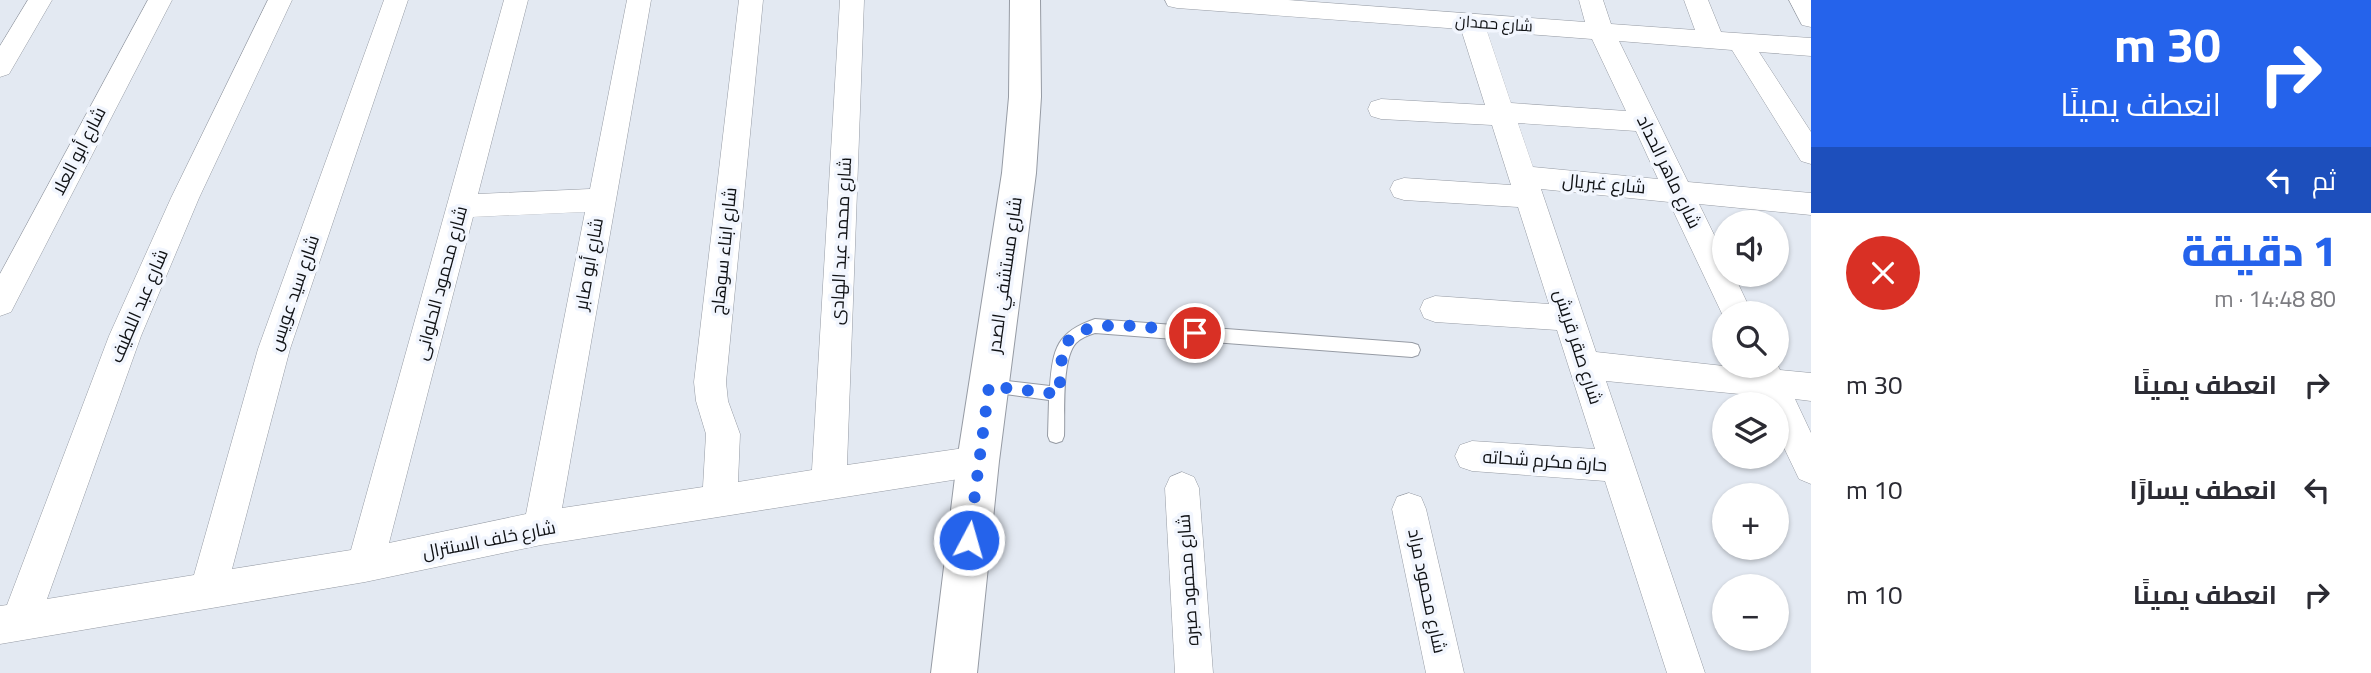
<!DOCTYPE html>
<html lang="ar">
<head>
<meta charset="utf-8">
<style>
  :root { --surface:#fff; --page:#f2f2f3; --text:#2b2b33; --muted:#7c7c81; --accent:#2563eb }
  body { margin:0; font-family:Georgia,Cairo,serif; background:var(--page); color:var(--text); direction:rtl; height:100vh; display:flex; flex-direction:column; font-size:26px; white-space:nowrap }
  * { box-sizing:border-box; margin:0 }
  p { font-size:23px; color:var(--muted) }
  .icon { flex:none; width:38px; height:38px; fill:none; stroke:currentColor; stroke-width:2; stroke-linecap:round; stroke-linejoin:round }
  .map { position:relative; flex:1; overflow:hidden; direction:ltr }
  .drawer { display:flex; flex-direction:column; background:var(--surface); width:560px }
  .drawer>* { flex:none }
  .hud { background:#2563eb; color:#fff; overflow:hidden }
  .fabs { position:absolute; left:1712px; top:210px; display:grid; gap:14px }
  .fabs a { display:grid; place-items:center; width:77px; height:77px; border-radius:50%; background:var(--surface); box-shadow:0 2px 5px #0004; font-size:35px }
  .pin { position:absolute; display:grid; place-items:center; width:60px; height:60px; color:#fff; margin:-30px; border:4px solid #fff; border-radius:50%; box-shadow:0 2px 7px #0007 }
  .me { position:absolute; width:77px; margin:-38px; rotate:6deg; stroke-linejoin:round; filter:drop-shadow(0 0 5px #0008) }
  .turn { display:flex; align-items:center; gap:24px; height:147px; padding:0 35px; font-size:32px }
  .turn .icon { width:91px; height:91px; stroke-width:2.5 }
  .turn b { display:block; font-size:49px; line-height:60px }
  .then { display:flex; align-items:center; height:66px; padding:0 35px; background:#0003; gap:14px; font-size:26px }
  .round { display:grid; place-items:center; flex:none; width:74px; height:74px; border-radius:37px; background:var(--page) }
  .headline { display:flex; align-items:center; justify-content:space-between; height:119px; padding:0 35px }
  h1 { font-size:42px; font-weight:800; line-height:52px; color:var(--accent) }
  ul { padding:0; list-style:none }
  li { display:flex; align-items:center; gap:21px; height:105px; padding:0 35px }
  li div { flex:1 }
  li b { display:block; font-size:26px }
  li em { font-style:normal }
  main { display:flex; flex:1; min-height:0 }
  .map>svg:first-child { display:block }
</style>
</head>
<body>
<main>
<section class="drawer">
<div class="hud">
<div class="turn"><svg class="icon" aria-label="right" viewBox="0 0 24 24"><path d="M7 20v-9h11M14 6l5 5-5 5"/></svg><div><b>30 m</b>انعطف يمينًا</div></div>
<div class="then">ثم<svg class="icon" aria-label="left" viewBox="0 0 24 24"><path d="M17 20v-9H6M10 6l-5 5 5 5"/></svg></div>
</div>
<div class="headline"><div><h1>1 دقيقة</h1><p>80 m · 14:48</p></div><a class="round" style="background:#d93025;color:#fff"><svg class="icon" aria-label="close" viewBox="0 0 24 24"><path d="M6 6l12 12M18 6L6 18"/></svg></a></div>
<ul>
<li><svg class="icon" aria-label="right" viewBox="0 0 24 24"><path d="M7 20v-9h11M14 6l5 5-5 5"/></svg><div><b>انعطف يمينًا</b></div><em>30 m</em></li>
<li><svg class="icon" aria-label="left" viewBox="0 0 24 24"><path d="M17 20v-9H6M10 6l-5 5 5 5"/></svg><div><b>انعطف يسارًا</b></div><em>10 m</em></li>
<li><svg class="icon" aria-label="right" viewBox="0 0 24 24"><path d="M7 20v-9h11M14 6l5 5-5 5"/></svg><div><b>انعطف يمينًا</b></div><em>10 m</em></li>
</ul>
</section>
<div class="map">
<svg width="1811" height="673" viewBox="0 0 1811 673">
  <rect width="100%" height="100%" fill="#e3e9f2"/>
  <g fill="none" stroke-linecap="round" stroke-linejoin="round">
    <defs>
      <path id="lane" d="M1095 319 1412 343 1418 345 1420 350 1418 355 1412 357 1095 333C1088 335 1081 338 1076 343 1061 359 1065 415 1064 436L1062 441 1056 443 1050 441 1048 436 1049 400 983 391 981 386 983 381 989 379 1050 386C1053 348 1057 332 1095 319Z"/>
      <g id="street">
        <polygon points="28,0 52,0 9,74 0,77 0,46"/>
        <polygon points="148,0 172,0 11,312 0,316 0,274"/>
        <path d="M268 0H292L199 198 141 336 47 599 194 575 258 349 384 0H408L290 349 232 569 351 550 504 0H528L478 194 590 189 627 0H651L562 508 703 487 706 434 696 401 694 382 739 0H763L726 382 728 401 740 434 738 482 812 470 840 0H864L847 465 978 446 990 450 995 461 990 472 978 476 541 545 365 582 0 644V606L7 605 109 336 171 198ZM585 212 526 514 389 543 473 217Z"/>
        <path d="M1165 0H1288L1585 22 1579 0H1603L1611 24 1695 30 1684 0H1708L1721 32 1811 38V56L1759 52 1811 132V164L1801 161 1732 50 1619 41 1688 182 1811 193V215L1699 204 1724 255V275H1734L1752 313H1724V318L1669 202 1541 189 1596 352 1724 366H1776V362L1780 370 1811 373V401L1795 399 1811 433V484L1799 479 1776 431V404H1764L1760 396 1606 381 1705 673H1667L1605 481 1472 471 1460 467 1455 456 1460 445 1472 441 1595 449 1557 330 1435 322 1424 318 1420 309 1424 300 1435 296 1549 304 1518 207 1404 200 1394 197 1390 189 1394 181 1404 178 1511 185 1492 125 1381 119 1371 116 1368 109 1371 102 1381 99 1485 105 1461 29 1177 8 1168 6ZM1487 31 1592 39 1626 111 1511 103ZM1518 123 1636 131 1658 179 1533 167Z"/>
        <polygon points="1789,0 1811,0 1811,27 1802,25"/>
        <polygon points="1182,472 1194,477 1199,488 1213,673 1175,673 1165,488 1170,477"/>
        <polygon points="1409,493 1421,497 1426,509 1464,673 1426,673 1392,509 1397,497"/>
      </g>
      <polygon id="secondary" points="1010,0 1040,0 1041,97 1036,173 999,461 977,673 931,673 957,461 1002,173 1009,97"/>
    </defs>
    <use href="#lane" stroke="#969ba4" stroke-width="2"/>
    <use href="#street" stroke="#969ba4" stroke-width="1"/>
    <use href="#secondary" stroke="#969ba4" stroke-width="2"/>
    <use href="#lane" fill="#fff" fill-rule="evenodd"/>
    <use href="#street" fill="#fff" fill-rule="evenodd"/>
    <use href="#secondary" fill="#fff" fill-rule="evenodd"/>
  </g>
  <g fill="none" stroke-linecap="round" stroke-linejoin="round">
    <path stroke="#2563eb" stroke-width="12" stroke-dasharray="0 21.6" d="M969 540 989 386 1059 394C1061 379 1059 354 1068 341 1089 314 1163 330 1195 333"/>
  </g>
  <g text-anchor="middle" stroke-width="7" stroke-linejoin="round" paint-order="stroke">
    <g font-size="16" fill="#0f1114" stroke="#f2f6fe">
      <text transform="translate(1494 23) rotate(4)" y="6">شارع حمدان</text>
    </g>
    <g font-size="18" fill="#0f1114" stroke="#f2f6fe">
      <text transform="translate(79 151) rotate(-63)" y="6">شارع أبو العلا</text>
      <text transform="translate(1669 172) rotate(64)" y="6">شارع ماهر الحداد</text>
      <text transform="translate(1604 184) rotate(5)" y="6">شارع غبريال</text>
      <text transform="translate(841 241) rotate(-87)" y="6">شارع محمد عبد الهادى</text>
      <text transform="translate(724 251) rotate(-84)" y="6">شارع ابناء سوهاج</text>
      <text transform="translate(589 264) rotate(-80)" y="6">شارع أبو صابر</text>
      <text transform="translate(1005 275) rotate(-82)" y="6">شارع مستشفي الصدر</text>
      <text transform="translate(441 283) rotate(-75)" y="6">شارع محمود الحلوانى</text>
      <text transform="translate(294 293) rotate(-71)" y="6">شارع سيد عويس</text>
      <text transform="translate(139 306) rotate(-67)" y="6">شارع عبد اللطيف</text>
      <text transform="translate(1578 347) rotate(72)" y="6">شارع صقر قريش</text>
      <text transform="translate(1545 461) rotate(4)" y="6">حارة مكرم شحاته</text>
      <text transform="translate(489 540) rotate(-11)" y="6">شارع خلف السنترال</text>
      <text transform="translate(1188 580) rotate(-94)" y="6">شارع محمود صبره</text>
      <text transform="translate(1427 591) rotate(78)" y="6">شارع محمود مراد</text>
    </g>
  </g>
</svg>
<div class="fabs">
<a><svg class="icon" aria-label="sound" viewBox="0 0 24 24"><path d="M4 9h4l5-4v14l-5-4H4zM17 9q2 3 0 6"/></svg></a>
<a><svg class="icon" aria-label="search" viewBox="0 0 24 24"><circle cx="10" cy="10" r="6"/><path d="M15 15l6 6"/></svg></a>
<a><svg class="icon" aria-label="layers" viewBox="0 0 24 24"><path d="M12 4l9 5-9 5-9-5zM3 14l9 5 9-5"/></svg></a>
<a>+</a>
<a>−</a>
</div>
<div class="pin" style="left:1195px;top:333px;background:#d93025"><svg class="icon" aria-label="arrive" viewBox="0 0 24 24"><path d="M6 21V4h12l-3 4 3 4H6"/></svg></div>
<svg class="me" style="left:969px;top:540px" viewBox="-20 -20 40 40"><circle r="17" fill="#2563eb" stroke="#fff" stroke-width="3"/><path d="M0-11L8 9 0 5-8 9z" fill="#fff"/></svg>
</div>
</main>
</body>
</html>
